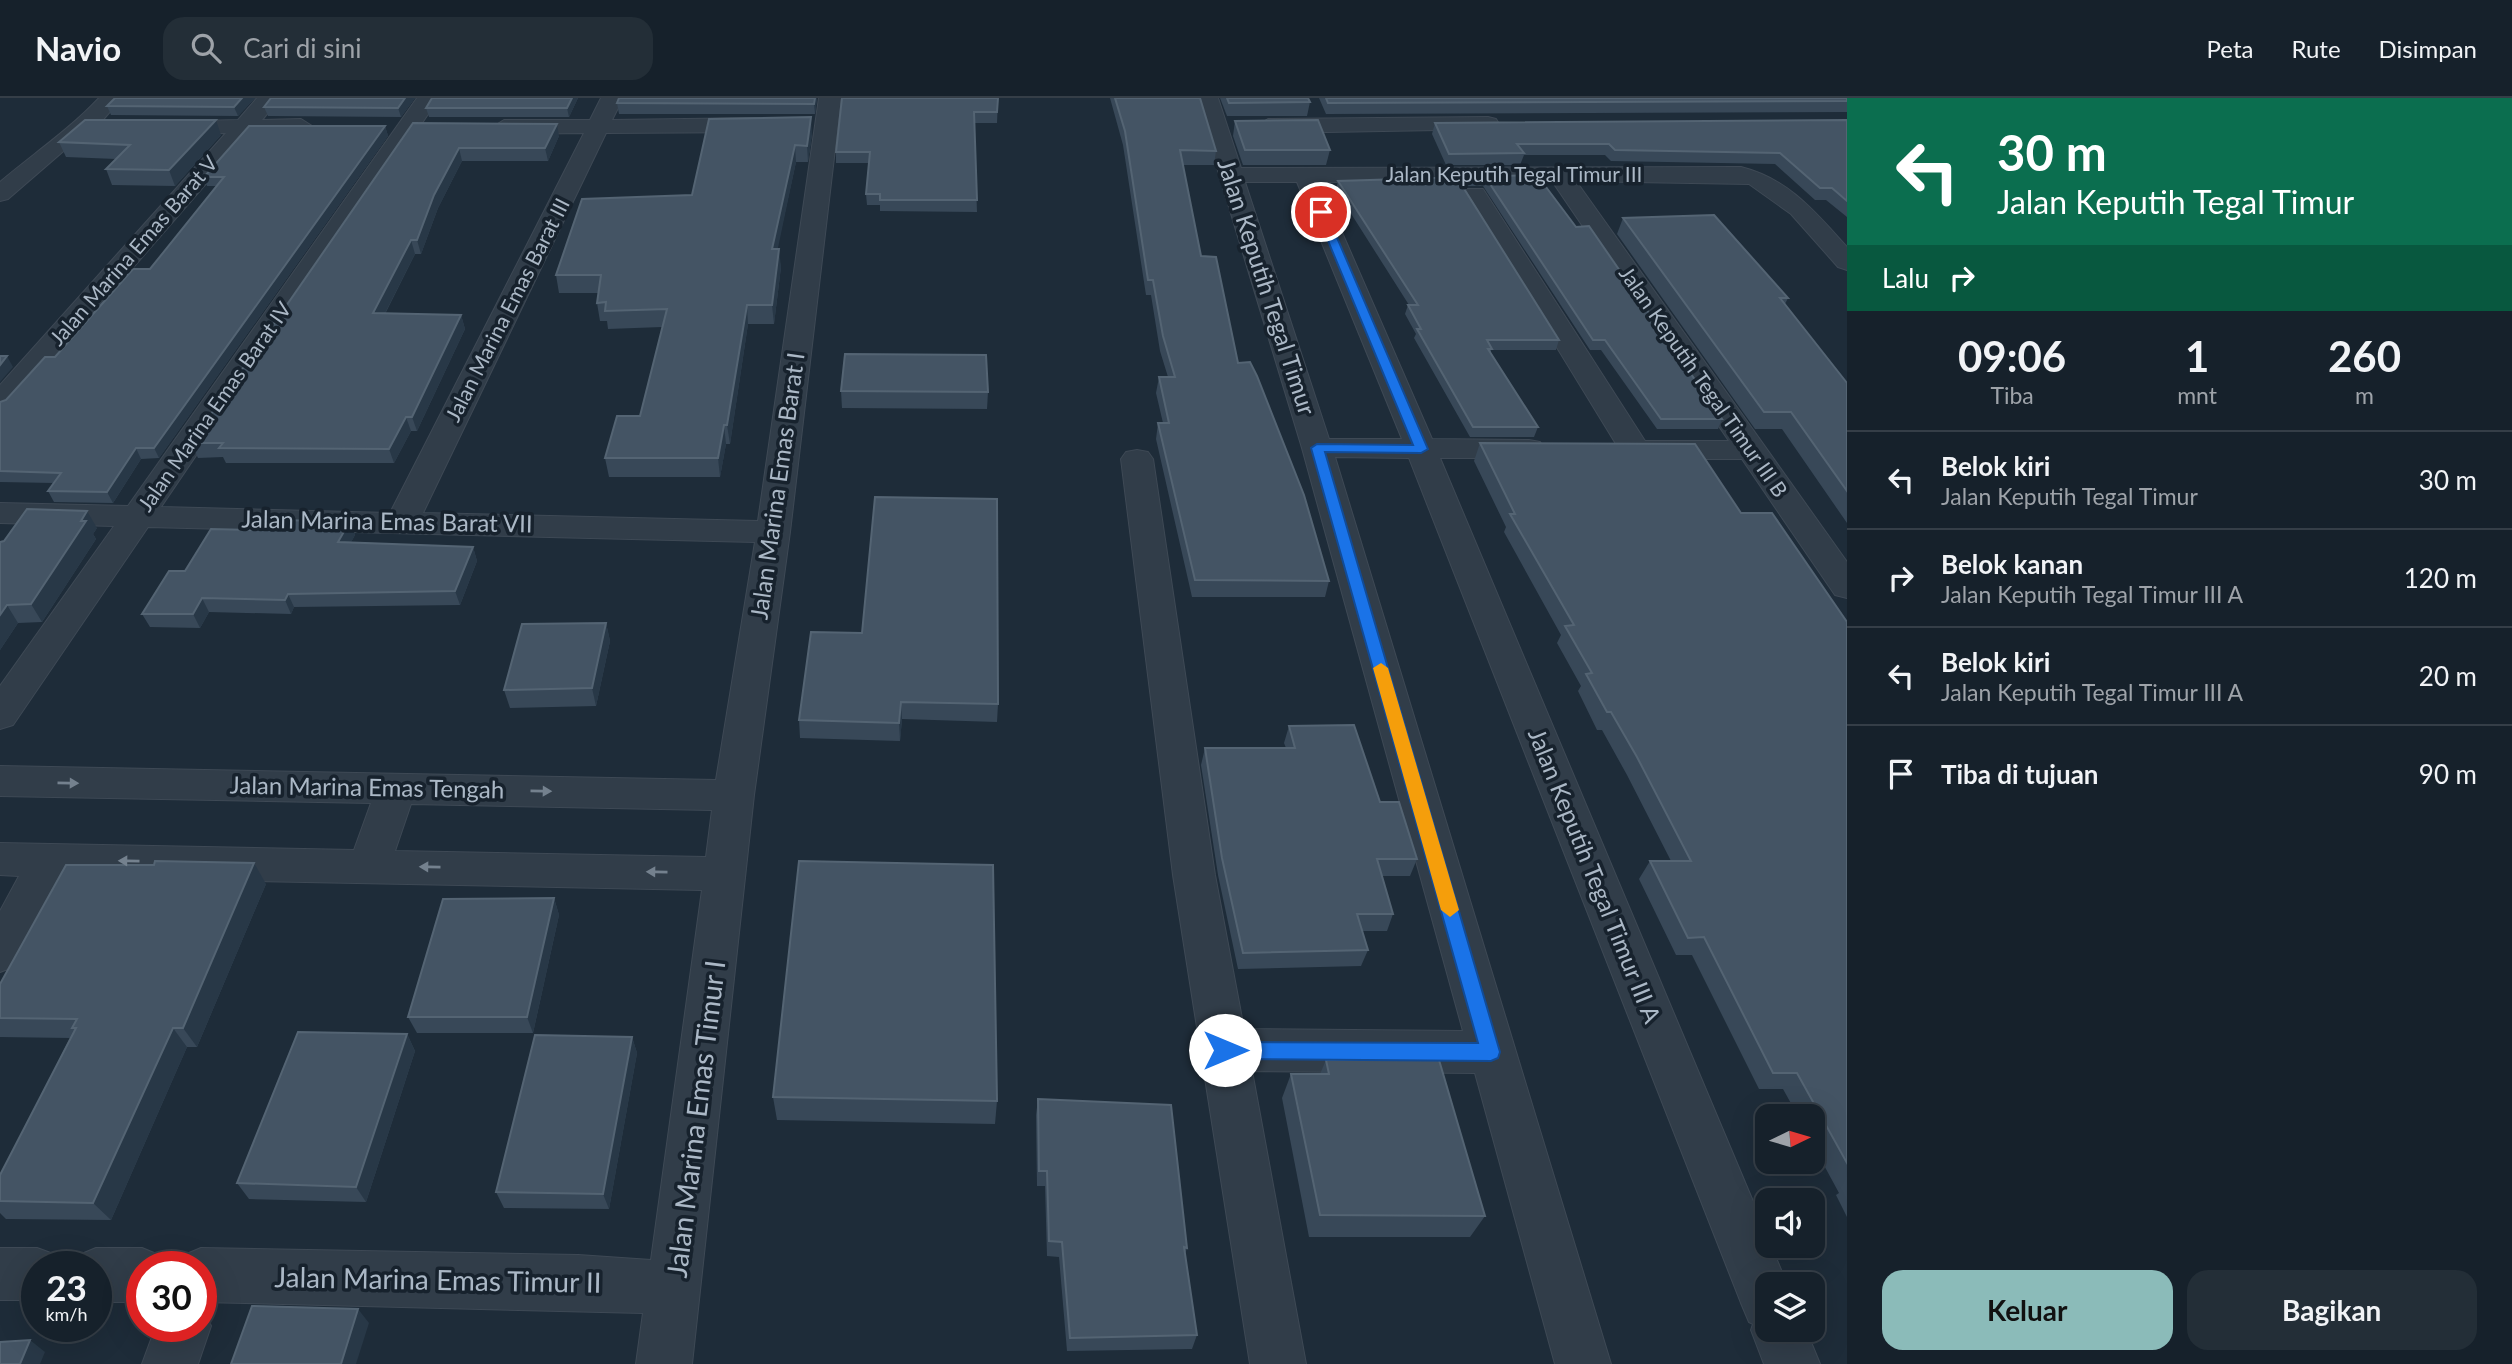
<!DOCTYPE html>
<html lang="id">
<head>
<meta charset="utf-8">
<style>
  :root { --surface:#16212b; --page:#232e37; --text:#f1f3f6; --muted:#9ea3a9; --line:#353e47; --accent:#8bbbb9 }
  body { margin:0; font-family:Lato,sans-serif; background:var(--page); color:var(--text); height:100vh; display:flex; flex-direction:column; font-size:26px; white-space:nowrap }
  * { box-sizing:border-box; margin:0 }
  p { font-size:23px; color:var(--muted) }
  .icon { flex:none; width:38px; height:38px; fill:none; stroke:currentColor; stroke-width:2; stroke-linecap:round; stroke-linejoin:round }
  .map { position:relative; flex:1; overflow:hidden }
  .sheet { display:flex; flex-direction:column; background:var(--surface); width:665px }
  .sheet>* { flex:none }
  .guide { background:#0b6e4f; color:#fff; overflow:hidden }
  .needle { width:46px; rotate:85deg }
  .buttons { position:absolute; left:1755px; top:1006px; display:grid; gap:14px }
  .buttons a { display:grid; place-items:center; width:70px; height:70px; border-radius:14px; background:var(--surface); box-shadow:0 7px 28px #0002,0 0 0 2px var(--line); font-size:35px }
  .speed { position:absolute; left:21px; top:1153px; display:flex; gap:14px; font-size:35px; font-weight:700; text-align:center }
  .speed>* { display:grid; place-content:center; width:91px; height:91px; border-radius:50%; background:var(--surface); box-shadow:0 7px 28px #0002,0 0 0 2px var(--line); line-height:1 }
  .speed small { font-size:18px; font-weight:400 }
  .speed .limit { border:10px solid #d22; background:#fff; color:#111 }
  .pin { position:absolute; display:grid; place-items:center; width:60px; height:60px; color:#fff; margin:-30px; border:4px solid #fff; border-radius:50%; box-shadow:0 2px 7px #0007 }
  .me { position:absolute; width:77px; margin:-38px; rotate:90deg; stroke-linejoin:round; filter:drop-shadow(0 0 5px #0008) }
  .turn { display:flex; align-items:center; gap:24px; height:147px; padding:0 35px; font-size:32px }
  .turn .icon { width:91px; height:91px; stroke-width:2.5 }
  .turn b { display:block; font-size:49px; line-height:60px }
  .then { display:flex; align-items:center; height:66px; padding:0 35px; background:#0003; gap:14px; font-size:26px }
  .eta { display:flex; justify-content:space-evenly; align-items:center; height:119px; text-align:center }
  .eta b { font-size:42px; font-weight:700; line-height:49px }
  .cta { display:flex; gap:14px; margin-top:auto; padding:14px 35px }
  .cta a { flex:1; height:80px; border-radius:21px; background:var(--accent); color:#111; font-size:28px; font-weight:700; line-height:80px; text-align:center }
  .cta a+a { background:var(--page); color:var(--text) }
  ul { padding:0; list-style:none }
  li { display:flex; align-items:center; gap:21px; height:98px; padding:0 35px; border-top:2px solid var(--line) }
  li div { flex:1 }
  li b { display:block; font-size:26px }
  li em { font-style:normal }
  header { display:flex; align-items:center; gap:42px; box-sizing:border-box; height:98px; padding:0 35px; background:var(--surface); border-bottom:2px solid var(--line) }
  header strong { font-size:33px }
  nav { display:flex; gap:38px; margin-inline-start:auto; font-size:24px }
  .search { width:490px; height:63px; background:var(--page); display:flex; align-items:center; gap:18px; box-sizing:border-box; padding:0 24px; border-radius:21px; color:var(--muted); font-size:26px }
  main { display:flex; flex:1; min-height:0 }
  .map>svg:first-child { display:block }
</style>
</head>
<body>
<header>
<strong>Navio</strong>
<div class="search"><svg class="icon" aria-label="search" viewBox="0 0 24 24"><circle cx="10" cy="10" r="6"/><path d="M15 15l6 6"/></svg>Cari di sini</div>
<nav><a>Peta</a><a>Rute</a><a>Disimpan</a></nav>
</header>
<main>
<div class="map">
<svg width="1847" height="1266" viewBox="0 0 1847 1266">
  <rect width="100%" height="100%" fill="#1e2c39"/>
  <g fill="none" stroke-linecap="round" stroke-linejoin="round">
    <defs>
      <g id="street">
        <path d="M99 0H122L94 32 67 50 8 101 0 103V84C33 56 70 31 99 0Z"/>
        <polygon points="257,0 280,0 262,22 301,21 312,28 301,35 250,35 10,311 0,314 0,287 226,35 165,36 154,29 157,24 238,22"/>
        <path d="M417 0H439L161 409 390 415 584 35 504 36 493 29 504 22H590L601 0H623L612 22 759 20 770 27 759 34 606 35 423 415 758 423 819 0H841L790 434 754 697 692 1266H636L643 1215 201 1204V1169H178L182 1158 201 1150 578 1157 651 1162 702 792 62 779 16 868 0 874V813L19 778 0 777V745L354 752 371 705 0 698V668L716 682 755 444 148 429 13 627 0 631V588L114 428 0 425V405L128 408ZM411 706 712 712 706 759 395 753Z"/>
        <path d="M1196 0H1218L1241 70 1741 69C1789 81 1815 114 1847 149V172L1838 169 1791 116 1749 86 1576 83 1847 464V500L1835 497 1742 361H1635L1624 359 1463 96 1467 91H1483L1645 343H1729L1552 83 1320 84 1432 341 1529 342 1540 344 1544 351 1540 358 1529 360H1440L1768 1139V1148H1771L1787 1186H1768V1232H1806L1820 1266H1764L1751 1232 1753 1226 1749 1224 1741 1205 1409 360 1335 359 1611 1266H1555L1475 975 1252 973 1306 1266H1250L1173 777 1121 361 1126 354 1137 352 1148 354 1153 361 1215 777 1244 931 1463 933 1302 350ZM1245 84H1297L1402 341H1329Z"/>
        <polygon points="1488,19 1496,21 1499,26 1496,31 1268,35 1257,28 1268,21"/>
        <polygon points="0,1150 37,1150 56,1157 61,1169 37,1169 37,1202 0,1202"/>
        <polygon points="96,1150 142,1150 161,1158 165,1169 142,1169 142,1204 96,1204 96,1169 73,1169 77,1158"/>
        <polygon points="201,1208 211,1228 198,1266 142,1266 156,1228 201,1228"/>
      </g>
    </defs>
    <use href="#street" stroke="#3e4955" stroke-width="2"/>
    <use href="#street" fill="#313d49" fill-rule="evenodd"/>
  </g>
  <g fill="#384858">
    <polygon points="115,0 255,0 238,18 111,17 107,8"/>
    <polygon points="415,0 401,19 268,18 264,9"/>
    <polygon points="432,0 578,0 569,19 429,19 426,10"/>
    <polygon points="817,0 815,16 619,16 617,5"/>
    <polygon points="998,0 997,25 974,25 977,114 880,113 880,107 867,107 866,96 869,65 836,65 836,54"/>
    <polygon points="1110,0 1200,0 1216,53 1214,67 1183,67 1201,158 1238,265 1329,483 1325,499 1192,499 1156,341 1158,325 1163,325 1156,295 1159,279 1168,279 1160,253 1151,197 1146,197 1123,47"/>
    <polygon points="1220,0 1308,0 1310,4 1307,18 1227,18"/>
    <polygon points="1319,0 1847,0 1847,14 1326,16"/>
    <polygon points="1847,22 1847,119 1826,102 1815,102 1775,66 1611,63 1605,57 1524,57 1520,67 1446,67 1432,36 1435,25"/>
    <polygon points="1235,23 1330,52 1326,67 1243,67 1233,38"/>
    <polygon points="413,25 559,38 548,63 462,63 438,110 421,156 415,156 385,216 461,217 465,231 417,333 411,333 394,365 226,365 223,359 198,360 191,345"/>
    <polygon points="385,28 388,38 159,360 141,361 113,405 54,404 48,393 54,385 0,384 0,304 6,302 150,171 216,88 207,88 204,79"/>
    <polygon points="812,36 808,64 796,64 777,151 781,169 774,226 748,226 730,346 726,346 720,379 609,379 605,360 640,318 662,229 608,231 607,223 600,223 597,205 598,195 559,195 556,177 692,97"/>
    <polygon points="221,37 175,88 112,87 106,71 116,61 66,59 59,44"/>
    <polygon points="1537,77 1722,321 1718,331 1657,331 1601,252 1590,252 1483,88 1467,88 1465,91 1559,242 1556,252 1491,252 1491,255 1538,329 1534,339 1470,339 1414,240 1416,236 1405,216 1408,207 1409,207 1336,92 1338,83"/>
    <polygon points="1623,120 1788,200 1785,206 1847,285 1847,425 1782,331 1755,331 1617,136"/>
    <polygon points="841,293 988,294 987,311 842,310"/>
    <polygon points="1480,345 1741,415 1847,524 1847,1119 1836,1097 1839,1095 1813,1047 1813,1018 1798,1018 1783,991 1759,991 1692,857 1676,857 1639,781 1650,763 1671,763 1627,677 1602,632 1597,632 1578,593 1581,588 1557,545 1561,537 1504,434 1506,429 1474,363"/>
    <polygon points="350,423 355,437 351,444 473,449 477,463 460,507 294,509 291,516 209,514 200,530 150,529 142,516 185,473 251,432"/>
    <polygon points="97,430 93,436 96,441 42,524 18,525 0,552 0,444"/>
    <polygon points="606,525 610,543 596,608 510,610 504,592"/>
    <polygon points="811,534 998,606 997,624 902,621 900,643 800,640 799,622"/>
    <polygon points="1289,628 1380,704 1417,761 1410,778 1382,778 1393,816 1387,833 1362,833 1368,852 1361,868 1238,871 1218,777 1201,667 1205,650 1286,650 1284,645"/>
    <polygon points="266,786 197,949 187,949 111,1122 6,1121 0,1115 0,1077 70,940 0,939 0,886"/>
    <polygon points="554,800 559,817 533,935 417,935 408,919"/>
    <polygon points="407,936 415,953 366,1104 249,1101 237,1085"/>
    <polygon points="632,939 637,955 609,1111 504,1110 496,1094"/>
    <polygon points="1326,962 1485,1118 1470,1139 1309,1139 1282,1000 1291,976 1320,976"/>
    <polygon points="773,999 997,1003 995,1026 777,1022"/>
    <polygon points="1038,1001 1187,1150 1185,1156 1197,1237 1192,1251 1067,1253 1059,1159 1047,1158 1045,1088 1037,1088 1036,1017"/>
  </g>
  <g fill="#283847">
    <polygon points="242,0 255,0 238,18 234,9"/>
    <polygon points="405,0 415,0 401,19 398,10"/>
    <polygon points="572,0 578,0 569,19 567,10"/>
    <polygon points="815,0 817,0 815,16 814,6"/>
    <polygon points="811,19 812,36 808,64 807,48"/>
    <polygon points="216,22 221,37 175,88 169,72"/>
    <polygon points="557,26 559,38 548,63 545,50"/>
    <polygon points="385,28 388,38 159,360 154,350"/>
    <polygon points="795,47 796,64 774,169 772,151"/>
    <polygon points="459,50 462,63 438,110 421,156 417,142 434,97"/>
    <polygon points="411,142 415,156 378,229 373,215"/>
    <polygon points="779,151 781,169 774,226 772,207"/>
    <polygon points="747,207 748,226 730,346 727,327"/>
    <polygon points="461,217 465,231 417,333 412,319"/>
    <polygon points="7,258 13,269 0,284 0,267"/>
    <polygon points="406,319 411,333 394,365 389,351"/>
    <polygon points="724,327 726,346 720,379 718,360"/>
    <polygon points="136,350 141,361 113,405 107,394"/>
    <polygon points="87,413 97,430 93,436 96,441 42,524 31,506"/>
    <polygon points="350,423 355,437 344,457 338,444"/>
    <polygon points="473,449 477,463 460,507 455,493"/>
    <polygon points="288,496 294,509 291,516 285,502"/>
    <polygon points="202,500 209,514 200,530 193,516"/>
    <polygon points="7,507 18,525 0,552 0,517"/>
    <polygon points="606,525 610,543 596,608 592,590"/>
    <polygon points="901,604 902,621 900,643 899,625"/>
    <polygon points="254,765 266,786 197,949 183,930"/>
    <polygon points="554,800 559,817 533,935 527,919"/>
    <polygon points="173,930 187,949 111,1122 93,1105"/>
    <polygon points="407,936 415,953 366,1104 356,1089"/>
    <polygon points="632,939 637,955 609,1111 603,1096"/>
    <polygon points="358,1211 369,1225 356,1266 341,1266"/>
    <polygon points="30,1242 45,1254 40,1266 20,1266"/>
  </g>
  <g fill="#445464" stroke="#546473" stroke-width="2">
    <polygon points="115,0 242,0 234,9 107,8"/>
    <polygon points="271,0 405,0 398,10 264,9"/>
    <polygon points="432,0 572,0 567,10 426,10"/>
    <polygon points="619,0 815,0 814,6 617,5"/>
    <polygon points="842,0 998,0 997,14 974,14 977,102 880,102 880,96 866,96 870,54 836,54"/>
    <polygon points="1115,0 1200,0 1216,53 1180,52 1201,158 1216,159 1238,265 1250,264 1257,278 1304,397 1329,483 1195,482 1158,325 1169,325 1159,279 1175,279 1163,238 1153,182 1148,182 1125,33"/>
    <polygon points="1227,0 1308,0 1310,4 1229,5"/>
    <polygon points="1326,0 1847,0 1847,3 1328,5"/>
    <polygon points="811,19 807,48 795,47 772,151 779,151 772,207 747,207 727,327 724,327 718,360 605,360 617,318 640,318 667,211 605,213 606,204 597,205 601,177 556,177 582,101 692,97 709,21"/>
    <polygon points="85,22 216,22 169,72 106,71 130,47 59,44"/>
    <polygon points="1318,22 1330,52 1245,52 1235,23"/>
    <polygon points="1847,22 1847,103 1832,90 1820,90 1780,55 1615,52 1609,46 1517,46 1524,55 1449,56 1435,25"/>
    <polygon points="413,25 557,26 545,50 459,50 434,97 417,142 411,142 373,215 461,217 412,319 406,319 389,351 219,350 223,345 191,345"/>
    <polygon points="249,28 385,28 154,350 136,350 107,394 48,393 61,375 0,373 0,304 6,302 45,259 55,259 133,171 150,171 224,79 204,79"/>
    <polygon points="1537,77 1576,129 1589,128 1722,321 1661,321 1605,242 1593,242 1486,80 1470,80 1463,89 1559,242 1487,242 1492,251 1488,251 1538,329 1473,329 1417,231 1421,231 1408,207 1418,207 1338,83"/>
    <polygon points="1714,117 1788,200 1780,200 1847,285 1847,393 1791,314 1764,314 1623,120"/>
    <polygon points="845,256 986,257 988,294 841,293"/>
    <polygon points="0,258 7,258 0,267"/>
    <polygon points="1480,345 1695,346 1741,415 1772,415 1847,524 1847,1065 1797,975 1773,975 1704,839 1688,840 1650,763 1691,763 1637,659 1611,614 1607,614 1586,576 1592,575 1565,528 1574,527 1510,416 1515,416"/>
    <polygon points="875,399 997,401 998,606 901,604 899,625 799,622 811,534 862,535"/>
    <polygon points="27,411 87,413 81,423 86,423 31,506 7,507 0,517 0,444 4,443"/>
    <polygon points="258,422 350,423 338,444 473,449 455,493 288,496 285,502 202,500 193,516 142,516 169,473 185,473 211,431 251,432"/>
    <polygon points="606,525 592,590 504,592 522,526"/>
    <polygon points="1354,627 1380,704 1399,704 1417,761 1377,761 1393,816 1357,816 1368,852 1243,855 1222,760 1205,650 1295,650 1289,628"/>
    <polygon points="155,763 254,765 183,930 173,930 93,1105 0,1103 0,1077 76,930 72,930 77,921 0,920 0,886 66,767 154,767"/>
    <polygon points="799,763 993,767 997,1003 773,999"/>
    <polygon points="554,800 527,919 408,919 443,801"/>
    <polygon points="298,934 407,936 356,1089 237,1085"/>
    <polygon points="535,937 632,939 603,1096 496,1094"/>
    <polygon points="1326,962 1439,962 1485,1118 1320,1117 1291,976 1329,976"/>
    <polygon points="1038,1001 1171,1007 1187,1150 1184,1149 1197,1237 1070,1240 1062,1144 1049,1143 1047,1073 1039,1073"/>
    <polygon points="252,1208 358,1211 341,1266 231,1266"/>
    <polygon points="30,1242 20,1266 0,1266 0,1244"/>
  </g>
  <defs><path id="oneway-solid" d="M-6-.8H1V-3.2L6.5 0L1 3.2V.8H-6Z" transform="scale(1.75)"/></defs>
  <g fill="#74818e">
    <use href="#oneway-solid" transform="translate(68 685) rotate(1)"/>
    <use href="#oneway-solid" transform="translate(541 693) rotate(1)"/>
    <use href="#oneway-solid" transform="translate(129 763) rotate(-179)"/>
    <use href="#oneway-solid" transform="translate(430 769) rotate(-179)"/>
    <use href="#oneway-solid" transform="translate(657 774) rotate(-179)"/>
  </g>
  <polygon fill="#1a73e8" stroke="#114b97" stroke-width="2" points="1321,111 1326,114 1428,351 1421,355 1325,354 1500,954 1498,960 1491,963 1225,961 1218,958 1215,952 1218,946 1225,944 1478,945 1311,350 1317,346 1413,347 1316,114"/>
  <polygon fill="#f59e0b" points="1381,565 1388,570 1459,812 1450,819 1441,812 1373,570"/>
  <g text-anchor="middle" stroke-width="7" stroke-linejoin="round" paint-order="stroke">
    <g font-size="21" fill="#abb8c6" stroke="#17222d">
      <text x="1514" y="84">Jalan Keputih Tegal Timur III</text>
      <text transform="translate(134 153) rotate(-49)" y="7">Jalan Marina Emas Barat V</text>
      <text transform="translate(508 212) rotate(-63)" y="7">Jalan Marina Emas Barat III</text>
      <text transform="translate(1703 284) rotate(55)" y="7">Jalan Keputih Tegal Timur III B</text>
      <text transform="translate(215 309) rotate(-55)" y="7">Jalan Marina Emas Barat IV</text>
    </g>
    <g font-size="24" fill="#abb8c6" stroke="#17222d">
      <text transform="translate(1266 189) rotate(72)" y="8">Jalan Keputih Tegal Timur</text>
      <text transform="translate(778 388) rotate(-82)" y="8">Jalan Marina Emas Barat I</text>
      <text transform="translate(387 424) rotate(1)" y="8">Jalan Marina Emas Barat VII</text>
      <text transform="translate(367 690) rotate(1)" y="8">Jalan Marina Emas Tengah</text>
      <text transform="translate(1594 778) rotate(68)" y="8">Jalan Keputih Tegal Timur III A</text>
    </g>
    <g font-size="28" fill="#abb8c6" stroke="#17222d">
      <text transform="translate(696 1021) rotate(-83)" y="10">Jalan Marina Emas Timur I</text>
      <text transform="translate(438 1182) rotate(1)" y="10">Jalan Marina Emas Timur II</text>
    </g>
  </g>
</svg>
<div class="buttons">
<a><svg class="needle" viewBox="-14 -14 28 28"><path d="M0-13l5 13h-10z" fill="#e53935"/><path d="M0 13l5-13h-10z" fill="#9ea3a9"/></svg></a>
<a><svg class="icon" aria-label="sound" viewBox="0 0 24 24"><path d="M4 9h4l5-4v14l-5-4H4zM17 9q2 3 0 6"/></svg></a>
<a><svg class="icon" aria-label="layers" viewBox="0 0 24 24"><path d="M12 4l9 5-9 5-9-5zM3 14l9 5 9-5"/></svg></a>
</div>
<div class="speed"><div>23<small>km/h</small></div><div class="limit">30</div></div>
<div class="pin" style="left:1321px;top:114px;background:#d93025"><svg class="icon" aria-label="arrive" viewBox="0 0 24 24"><path d="M6 21V4h12l-3 4 3 4H6"/></svg></div>
<svg class="me" style="left:1225px;top:952px" viewBox="-20 -20 40 40"><circle r="19" fill="#fff"/><path d="M0-13L10 11 0 6-10 11z" fill="#1a73e8"/></svg>
</div>
<section class="sheet">
<div class="guide">
<div class="turn"><svg class="icon" aria-label="left" viewBox="0 0 24 24"><path d="M17 20v-9H6M10 6l-5 5 5 5"/></svg><div><b>30 m</b>Jalan Keputih Tegal Timur</div></div>
<div class="then">Lalu<svg class="icon" aria-label="right" viewBox="0 0 24 24"><path d="M7 20v-9h11M14 6l5 5-5 5"/></svg></div>
</div>
<div class="eta">
<div><b>09:06</b><p>Tiba</p></div>
<div><b>1</b><p>mnt</p></div>
<div><b>260</b><p>m</p></div>
</div>
<ul>
<li><svg class="icon" aria-label="left" viewBox="0 0 24 24"><path d="M17 20v-9H6M10 6l-5 5 5 5"/></svg><div><b>Belok kiri</b><p>Jalan Keputih Tegal Timur</p></div><em>30 m</em></li>
<li><svg class="icon" aria-label="right" viewBox="0 0 24 24"><path d="M7 20v-9h11M14 6l5 5-5 5"/></svg><div><b>Belok kanan</b><p>Jalan Keputih Tegal Timur III A</p></div><em>120 m</em></li>
<li><svg class="icon" aria-label="left" viewBox="0 0 24 24"><path d="M17 20v-9H6M10 6l-5 5 5 5"/></svg><div><b>Belok kiri</b><p>Jalan Keputih Tegal Timur III A</p></div><em>20 m</em></li>
<li><svg class="icon" aria-label="arrive" viewBox="0 0 24 24"><path d="M6 21V4h12l-3 4 3 4H6"/></svg><div><b>Tiba di tujuan</b></div><em>90 m</em></li>
</ul>
<div class="cta"><a>Keluar</a><a>Bagikan</a></div>
</section>
</main>
</body>
</html>
